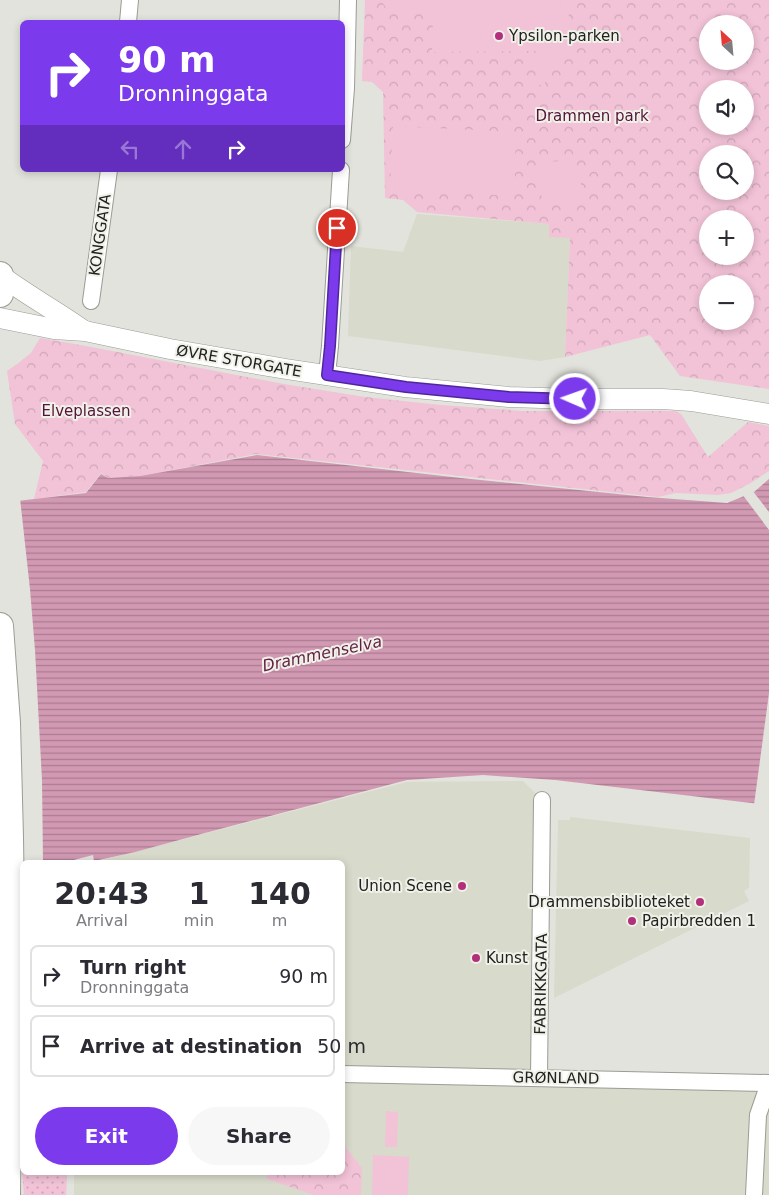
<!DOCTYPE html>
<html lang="en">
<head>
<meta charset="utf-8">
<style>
  :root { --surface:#fff; --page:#f7f7f7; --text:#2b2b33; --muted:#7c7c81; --line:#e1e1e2; --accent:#7c3aed }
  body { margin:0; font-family:"DejaVu Sans",sans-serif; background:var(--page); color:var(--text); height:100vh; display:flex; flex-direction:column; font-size:19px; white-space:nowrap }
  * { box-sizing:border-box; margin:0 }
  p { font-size:16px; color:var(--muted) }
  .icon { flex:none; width:28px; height:28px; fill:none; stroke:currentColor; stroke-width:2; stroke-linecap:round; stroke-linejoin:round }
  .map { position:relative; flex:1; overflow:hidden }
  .details { position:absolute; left:20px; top:860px; width:325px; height:315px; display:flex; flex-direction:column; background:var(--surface); border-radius:8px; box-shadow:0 2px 8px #0003 }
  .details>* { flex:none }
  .top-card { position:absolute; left:20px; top:20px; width:325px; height:152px; border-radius:8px; box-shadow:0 2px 8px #0003; background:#7c3aed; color:#fff; overflow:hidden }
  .needle { width:32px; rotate:334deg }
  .tools { position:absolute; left:699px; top:15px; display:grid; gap:10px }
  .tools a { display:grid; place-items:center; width:55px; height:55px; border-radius:50%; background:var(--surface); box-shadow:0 2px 8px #0003; font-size:25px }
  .pin { position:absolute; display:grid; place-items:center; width:42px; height:42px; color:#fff; margin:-21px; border:2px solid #fff; border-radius:50%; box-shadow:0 1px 5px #0007 }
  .me { position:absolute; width:55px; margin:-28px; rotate:272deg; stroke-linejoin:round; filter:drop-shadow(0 0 4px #0008) }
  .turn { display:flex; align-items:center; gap:18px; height:105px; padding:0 15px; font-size:22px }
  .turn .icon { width:65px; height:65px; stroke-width:2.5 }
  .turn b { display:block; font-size:35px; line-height:42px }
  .lanes { display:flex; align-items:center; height:48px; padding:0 15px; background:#0003; justify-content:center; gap:25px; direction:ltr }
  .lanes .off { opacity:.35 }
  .eta { display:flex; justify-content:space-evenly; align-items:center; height:85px; text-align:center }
  .eta b { font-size:30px; font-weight:700; line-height:35px }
  .action { display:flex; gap:10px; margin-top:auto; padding:10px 15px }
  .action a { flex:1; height:58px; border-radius:30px; background:var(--accent); color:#fff; font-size:20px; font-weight:700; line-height:58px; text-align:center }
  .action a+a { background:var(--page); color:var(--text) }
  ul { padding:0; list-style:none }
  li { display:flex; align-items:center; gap:15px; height:62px; margin:0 10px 8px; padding:0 5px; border:2px solid var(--line); border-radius:8px }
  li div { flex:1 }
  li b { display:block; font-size:19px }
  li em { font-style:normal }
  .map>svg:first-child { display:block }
</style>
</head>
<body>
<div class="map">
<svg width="769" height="1195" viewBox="0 0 769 1195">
  <defs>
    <pattern id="grass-dots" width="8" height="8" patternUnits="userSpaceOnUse" patternTransform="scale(1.25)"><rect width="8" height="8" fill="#f2c2d7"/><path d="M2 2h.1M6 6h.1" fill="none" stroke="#cfa6b8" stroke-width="1.8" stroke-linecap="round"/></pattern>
    <pattern id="park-crowns" width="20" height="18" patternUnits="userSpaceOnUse" patternTransform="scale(1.25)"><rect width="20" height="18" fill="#f2c2d7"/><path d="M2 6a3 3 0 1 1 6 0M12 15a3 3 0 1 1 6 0" fill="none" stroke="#cfa6b8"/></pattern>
    <pattern id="water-rules" width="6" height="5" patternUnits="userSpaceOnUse" patternTransform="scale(1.25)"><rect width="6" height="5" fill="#d299b3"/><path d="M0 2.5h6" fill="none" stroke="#aa7c91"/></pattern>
  </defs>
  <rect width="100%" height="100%" fill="#e2e3dc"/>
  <g fill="#d8dacb">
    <polygon points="417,214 550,224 570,238 565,357 540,361 348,336 351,246 403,252"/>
    <polygon points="523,781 542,800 540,1078 769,1083 769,1195 74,1195 74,1173 342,1172 342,862 94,862 407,782"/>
    <polygon points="570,817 750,838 749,888 744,891 749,901 554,998 558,820 570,820"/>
  </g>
  <polygon fill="url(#grass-dots)" points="22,1088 22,1172 67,1173 66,1195 18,1195 24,1194 19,1141"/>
  <g fill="url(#park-crowns)" fill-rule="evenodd">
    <path d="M365 0H769V389L680 376 650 335 565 357 570 238 549 237V224L417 212 403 200 385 198 383 92 372 82 362 81ZM708 24H745V61H708ZM708 89H745V126H708ZM708 154H745V191H708ZM708 219H745V256H708ZM708 284H745V321H708Z"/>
    <polygon points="40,338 86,346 284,384 365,397 441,405 522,411 675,411 681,414 708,457 748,422 769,426 769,471 749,484 731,493 718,495 676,493 658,497 256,454 140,476 108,478 101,473 86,492 34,499 43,461 15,424 7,371 17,364 31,353"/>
    <polygon points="343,1144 362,1168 361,1195 314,1195 267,1179 267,1173 342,1172"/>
  </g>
  <g fill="#f2c2d7">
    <path d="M381 0H559L563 14 569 13 565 55 548 74H545V85H537L536 51 432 52C432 42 434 30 432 20 431 16 429 14 426 11 409 0 393 24 381 0Z"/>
    <polygon points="393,126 516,132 514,196 390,189"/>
    <circle cx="559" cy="183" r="22"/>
    <polygon points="386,1111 398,1112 397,1147 385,1147"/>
    <polygon points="373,1155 409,1157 408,1195 372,1195"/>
  </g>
  <polygon fill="url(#water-rules)" points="257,455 461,478 647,497 727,503 754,492 769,479 769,805 555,780 483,775 407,780 205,833 135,852 94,861 93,855 66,862 22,862 0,503 86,493 101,474 108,478 140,476"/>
  <g fill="#e2e3dc">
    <polygon points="752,490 769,512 769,530 742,494"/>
    <polygon points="20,498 30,589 35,650 42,780 43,862 22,862 0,883 0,501"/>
    <polygon points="769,693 769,807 754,805"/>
  </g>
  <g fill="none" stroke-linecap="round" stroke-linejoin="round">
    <defs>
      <g id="minor">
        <polyline points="128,22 130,0"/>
        <polyline points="342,140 346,88 348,0"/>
        <polyline points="91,301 109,170"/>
        <polyline points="327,375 330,346 341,170"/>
        <polyline points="342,1074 769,1083"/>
        <polyline points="539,1078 542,800"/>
        <polyline points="754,1195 758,1115 769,1083"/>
      </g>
      <g id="tertiary">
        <path d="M0 275C27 295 56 311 83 330"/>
        <polyline points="0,318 54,329 85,331 170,349 286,369 405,387 509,397 575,399 663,399 691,401 769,414"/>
      </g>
      <g id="primary">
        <polyline points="0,275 1,289 0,294"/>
        <polyline points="0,626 7,723 10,837 11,906 8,1096 7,1195"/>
      </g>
    </defs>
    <use href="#minor" stroke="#9b9c95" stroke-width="18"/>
    <use href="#tertiary" stroke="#9b9c95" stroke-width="21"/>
    <use href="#primary" stroke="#9b9c95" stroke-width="28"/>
    <use href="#minor" stroke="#fff" stroke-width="16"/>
    <use href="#tertiary" stroke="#fff" stroke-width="20"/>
    <use href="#primary" stroke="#fff" stroke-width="26"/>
  </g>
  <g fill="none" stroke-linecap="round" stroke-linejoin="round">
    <defs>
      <polyline id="route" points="337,228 330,346 327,375 406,387 509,397 575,399"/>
    </defs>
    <use href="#route" stroke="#51269a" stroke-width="12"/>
    <use href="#route" stroke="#7c3aed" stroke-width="9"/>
  </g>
  <g fill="#b2307b" stroke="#f0f1e9" stroke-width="2">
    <circle cx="499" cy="36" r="5"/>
    <circle cx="462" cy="886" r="5"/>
    <circle cx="700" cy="902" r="5"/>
    <circle cx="632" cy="921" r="5"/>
    <circle cx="476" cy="958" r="5"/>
  </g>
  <g text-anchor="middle" stroke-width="4" stroke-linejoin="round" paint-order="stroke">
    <g font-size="15" fill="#21211f" stroke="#f0f1e9" text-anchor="start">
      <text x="509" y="41">Ypsilon-parken</text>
      <text x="452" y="891" text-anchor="end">Union Scene</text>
      <text x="690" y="907" text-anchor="end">Drammensbiblioteket</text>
      <text x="642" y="926">Papirbredden 1</text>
      <text x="486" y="963">Kunst</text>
    </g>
    <g font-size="15" fill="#561339" stroke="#f0f1e9">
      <text x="592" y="121">Drammen park</text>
      <text x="86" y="416">Elveplassen</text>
    </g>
    <g font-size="15" fill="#21211f" stroke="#f0f1e9">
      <text transform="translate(100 235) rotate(-82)" y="5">KONGGATA</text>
      <text transform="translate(239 361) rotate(10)" y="5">ØVRE STORGATE</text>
      <text transform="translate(541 984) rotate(-89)" y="5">FABRIKKGATA</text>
      <text transform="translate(556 1078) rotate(1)" y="5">GRØNLAND</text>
    </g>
    <g font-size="16" font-style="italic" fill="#621f44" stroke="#f0f1e9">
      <text transform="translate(322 653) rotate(-12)" y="6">Drammenselva</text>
    </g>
  </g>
</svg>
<div class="tools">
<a><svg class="needle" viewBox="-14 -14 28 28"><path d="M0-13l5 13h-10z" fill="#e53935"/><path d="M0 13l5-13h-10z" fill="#7c7c81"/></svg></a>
<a><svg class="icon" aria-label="sound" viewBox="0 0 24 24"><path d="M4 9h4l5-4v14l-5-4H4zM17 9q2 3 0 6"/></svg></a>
<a><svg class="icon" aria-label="search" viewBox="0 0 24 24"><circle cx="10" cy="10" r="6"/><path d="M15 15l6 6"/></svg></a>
<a>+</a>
<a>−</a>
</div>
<div class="pin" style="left:337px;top:228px;background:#d93025"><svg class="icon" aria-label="arrive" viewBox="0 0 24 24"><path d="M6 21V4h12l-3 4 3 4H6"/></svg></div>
<svg class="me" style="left:575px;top:399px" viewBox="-20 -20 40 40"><circle r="17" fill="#7c3aed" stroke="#fff" stroke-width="3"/><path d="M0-11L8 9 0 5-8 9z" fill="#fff"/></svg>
<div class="top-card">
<div class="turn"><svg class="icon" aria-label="right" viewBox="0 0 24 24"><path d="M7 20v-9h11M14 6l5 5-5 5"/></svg><div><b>90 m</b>Dronninggata</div></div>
<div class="lanes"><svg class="icon off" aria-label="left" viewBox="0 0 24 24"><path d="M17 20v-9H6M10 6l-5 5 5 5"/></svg><svg class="icon off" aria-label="ahead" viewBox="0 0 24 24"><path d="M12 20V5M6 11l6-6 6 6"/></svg><svg class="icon" aria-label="right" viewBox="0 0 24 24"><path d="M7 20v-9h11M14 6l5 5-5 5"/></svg></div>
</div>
<section class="details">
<div class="eta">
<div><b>20:43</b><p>Arrival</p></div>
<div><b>1</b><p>min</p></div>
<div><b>140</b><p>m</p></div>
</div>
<ul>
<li><svg class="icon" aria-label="right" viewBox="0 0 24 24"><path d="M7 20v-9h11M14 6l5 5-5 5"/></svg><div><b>Turn right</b><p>Dronninggata</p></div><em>90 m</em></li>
<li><svg class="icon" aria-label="arrive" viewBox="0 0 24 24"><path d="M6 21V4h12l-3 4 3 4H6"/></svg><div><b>Arrive at destination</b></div><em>50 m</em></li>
</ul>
<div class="action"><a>Exit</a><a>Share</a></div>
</section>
</div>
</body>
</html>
